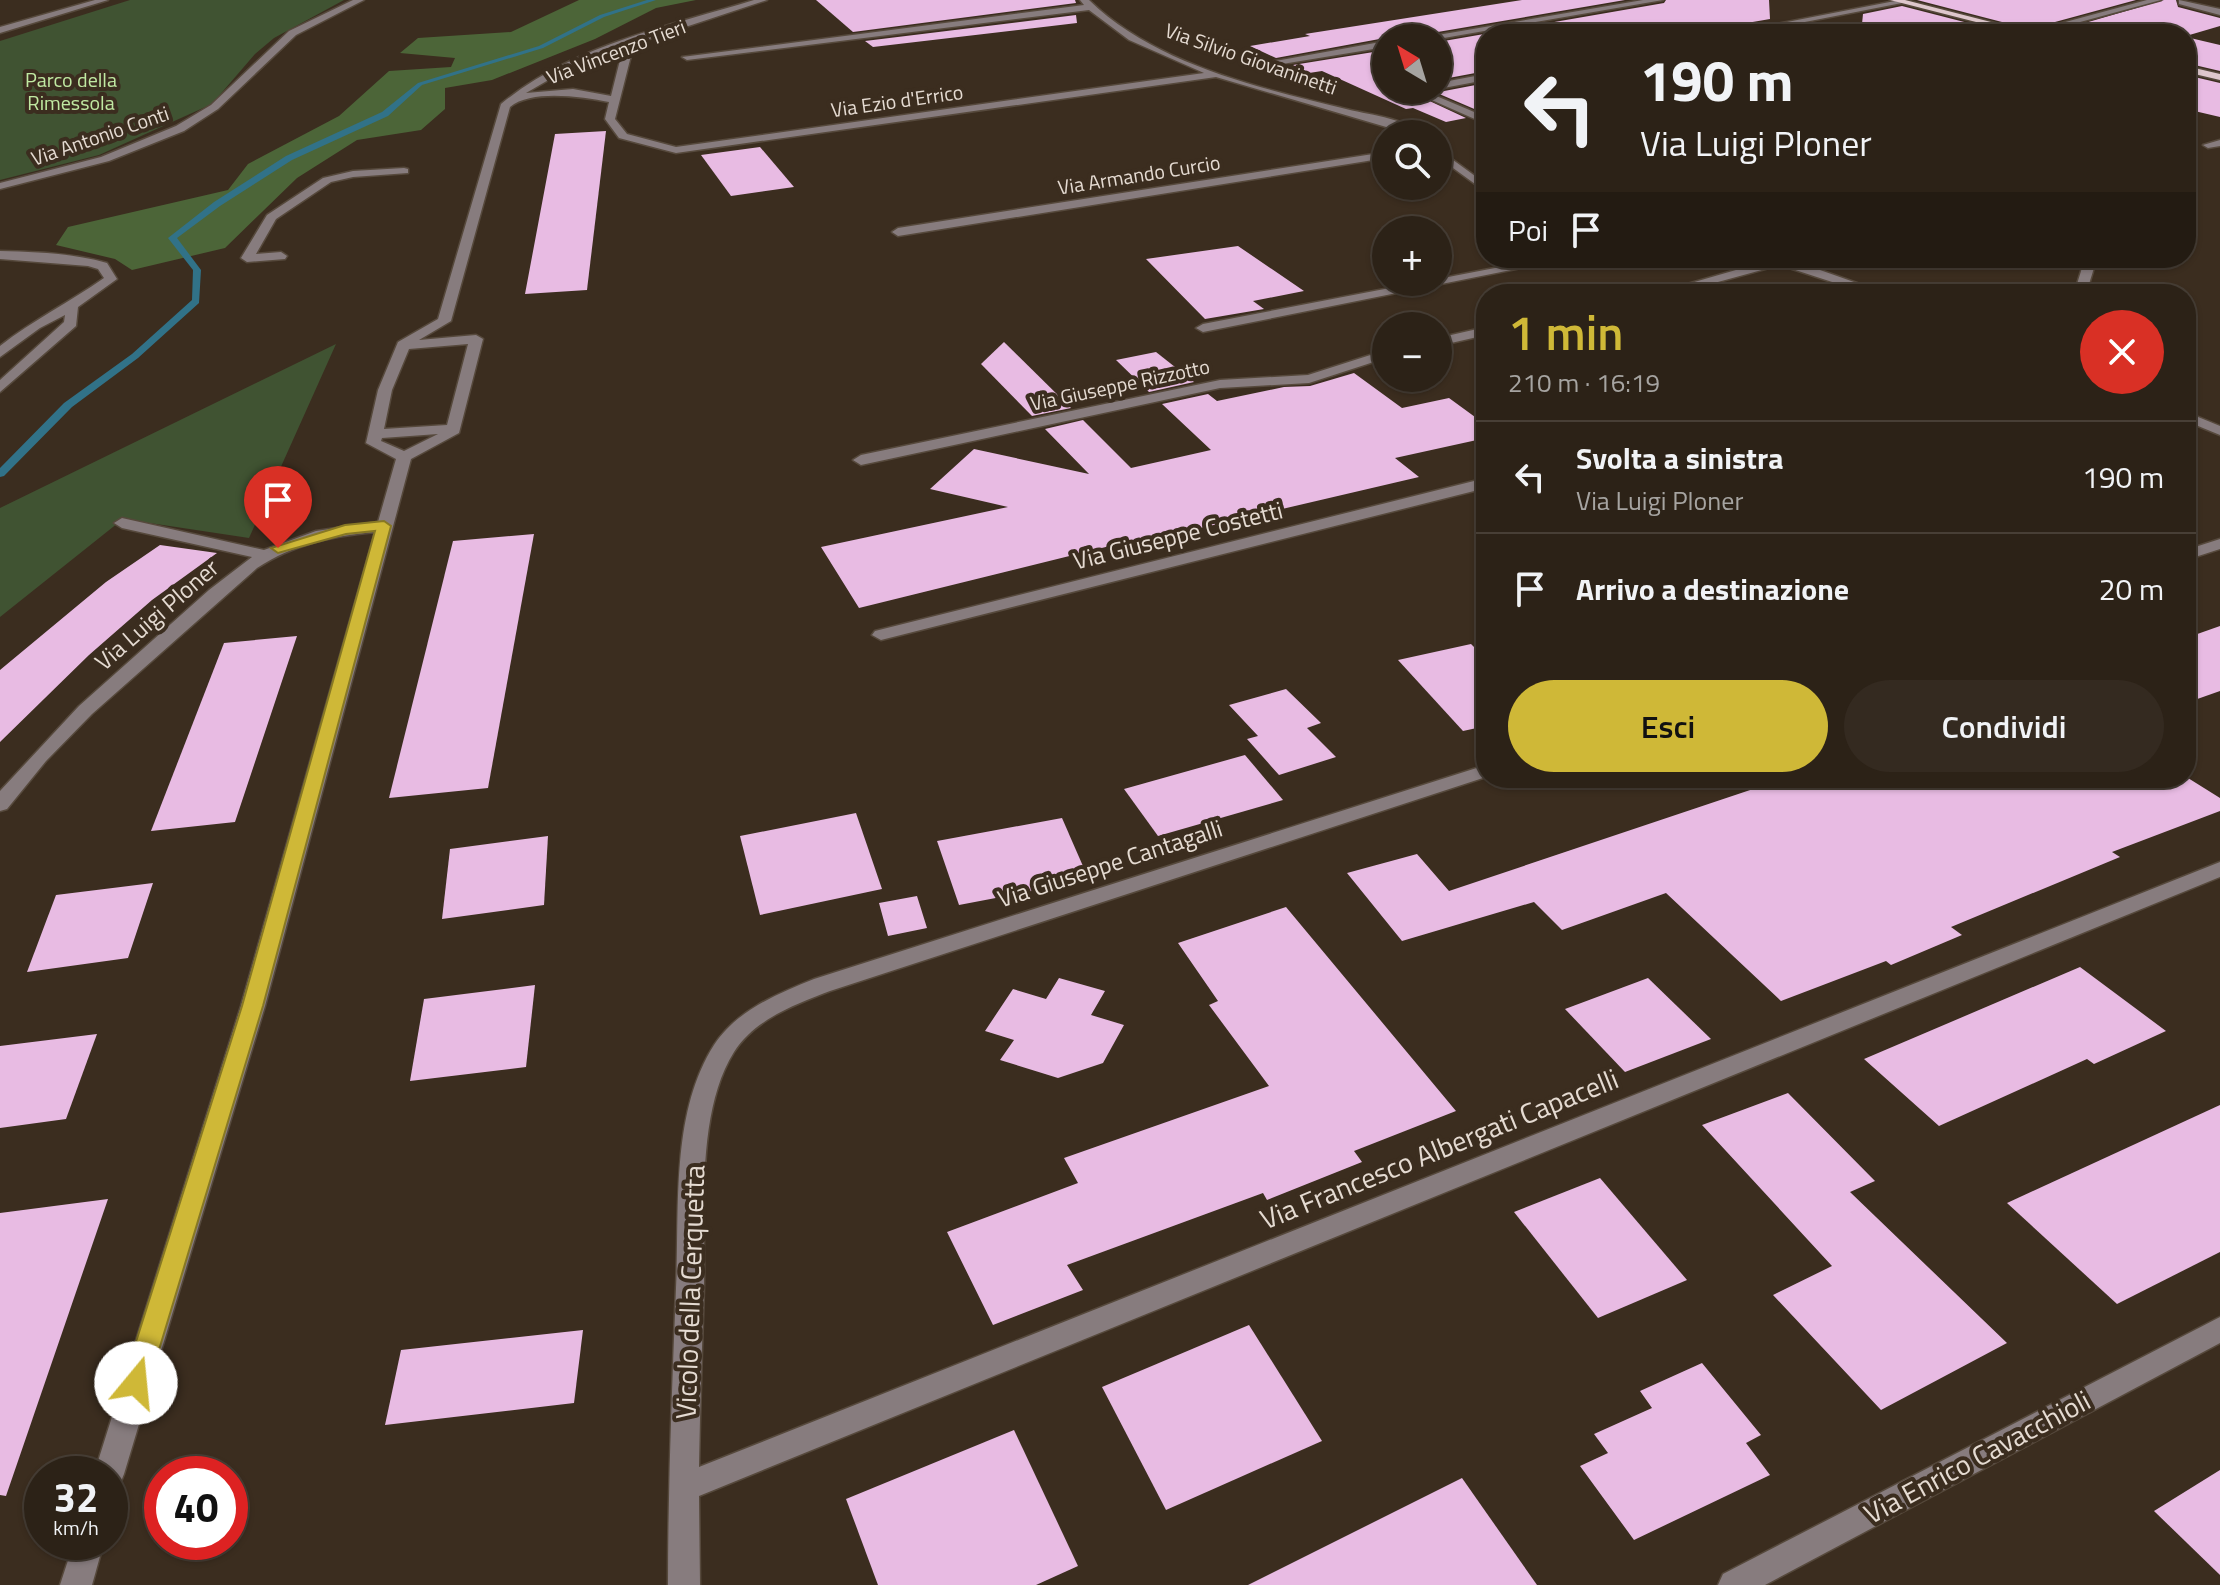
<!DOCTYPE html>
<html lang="it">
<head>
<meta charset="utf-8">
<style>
  :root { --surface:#2c2217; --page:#342a20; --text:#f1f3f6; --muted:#a6a4a1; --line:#483f36; --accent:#cfb837 }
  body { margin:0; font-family:"Titillium Web",sans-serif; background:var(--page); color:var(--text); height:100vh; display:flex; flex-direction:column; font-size:30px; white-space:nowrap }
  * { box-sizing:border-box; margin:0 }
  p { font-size:26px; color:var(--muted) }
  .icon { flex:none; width:44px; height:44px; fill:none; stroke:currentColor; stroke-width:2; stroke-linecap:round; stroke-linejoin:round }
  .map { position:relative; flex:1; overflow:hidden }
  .drawer { position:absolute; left:1476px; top:284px; width:720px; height:504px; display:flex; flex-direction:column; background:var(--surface); border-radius:32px; box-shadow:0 2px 6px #0004,0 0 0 2px var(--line) }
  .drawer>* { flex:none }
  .top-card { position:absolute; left:1476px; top:24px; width:720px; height:244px; border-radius:32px; box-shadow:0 2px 6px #0004,0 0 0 2px var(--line); background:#2c2217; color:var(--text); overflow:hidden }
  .needle { width:52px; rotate:322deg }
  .fabs { position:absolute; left:1372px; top:24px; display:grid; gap:16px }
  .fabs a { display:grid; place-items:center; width:80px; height:80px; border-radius:50%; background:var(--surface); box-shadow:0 2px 6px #0004,0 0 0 2px var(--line); font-size:40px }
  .speed { position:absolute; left:24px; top:1456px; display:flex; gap:16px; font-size:40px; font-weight:700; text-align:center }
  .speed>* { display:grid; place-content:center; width:104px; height:104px; border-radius:50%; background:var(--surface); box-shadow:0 2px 6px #0004,0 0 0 2px var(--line); line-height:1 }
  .speed small { font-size:20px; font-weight:400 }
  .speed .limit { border:12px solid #d22; background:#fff; color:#111 }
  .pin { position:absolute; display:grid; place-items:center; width:68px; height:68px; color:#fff; margin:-82px -34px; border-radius:50% 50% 50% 0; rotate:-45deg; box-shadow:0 0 8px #0007 }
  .pin .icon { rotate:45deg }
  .me { position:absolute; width:88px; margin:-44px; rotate:17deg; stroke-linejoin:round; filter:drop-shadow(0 0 6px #0008) }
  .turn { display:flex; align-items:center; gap:28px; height:168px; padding:0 32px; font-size:36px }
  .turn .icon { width:104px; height:104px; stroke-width:2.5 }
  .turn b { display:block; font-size:56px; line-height:68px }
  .then { display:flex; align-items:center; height:76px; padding:0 32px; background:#0003; gap:16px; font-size:30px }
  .round { display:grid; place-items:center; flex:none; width:84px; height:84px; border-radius:42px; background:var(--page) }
  .head { display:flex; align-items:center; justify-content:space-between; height:136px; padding:0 32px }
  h1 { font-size:48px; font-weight:600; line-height:60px; color:var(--accent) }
  .action { display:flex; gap:16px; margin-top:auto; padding:16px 32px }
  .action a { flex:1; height:92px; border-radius:48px; background:var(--accent); color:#111; font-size:32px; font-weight:600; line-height:92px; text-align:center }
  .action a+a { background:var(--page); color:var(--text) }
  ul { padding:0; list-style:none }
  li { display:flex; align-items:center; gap:24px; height:112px; padding:0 32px; border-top:2px solid var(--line) }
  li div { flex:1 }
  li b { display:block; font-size:30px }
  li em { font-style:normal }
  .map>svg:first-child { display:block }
</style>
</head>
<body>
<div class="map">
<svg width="2220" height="1585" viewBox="0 0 2220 1585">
  <rect width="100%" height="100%" fill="#3b2d1f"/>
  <g fill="#405332">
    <polygon points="130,0 344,0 274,38 255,54 212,104 99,155 0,180 0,41"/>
    <polygon points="336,344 249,538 123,519 0,617 0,508"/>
  </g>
  <polygon fill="#4c6538" points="579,0 696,0 656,8 595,39 492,80 445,88 445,109 421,130 357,140 297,178 225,248 132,270 115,259 56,245 68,227 228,190 248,164 339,116 389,71 451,67 455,58 400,53 418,38 511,32"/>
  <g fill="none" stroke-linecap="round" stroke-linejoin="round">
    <polygon fill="#317288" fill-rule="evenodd" points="647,0 656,0 604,17 543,48 422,85 388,116 292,160 220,206 177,238 201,270 199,303 138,358 72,407 4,476 0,477 0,468 64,403 132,354 192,300 193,270 168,238 214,202 286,156 382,112 418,83 539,46 600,15"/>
  </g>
  <g fill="#e8bbe3">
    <polygon points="816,0 1075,0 1076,3 853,32"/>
    <polygon points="1522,0 1625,0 1420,35 1417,38 1385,38 1276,58 1250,46 1310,36 1305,34"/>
    <polygon points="1666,0 1769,0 1770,19 1683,34 1623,34 1603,27 1562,34 1486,34 1486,71 1438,80 1438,42 1664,3"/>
    <polygon points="1917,0 2136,0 2029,29"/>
    <polygon points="2164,0 2176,0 2178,7 2220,18 2220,26 2186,36 2120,34 2083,25 2082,34 2047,34"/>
    <polygon points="1902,6 2011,34 1861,34 1863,14"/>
    <polygon points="1076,15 1077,23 873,47 865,41"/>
    <polygon points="2186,37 2220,45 2220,71 2186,63"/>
    <polygon points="1386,50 1386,90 1406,90 1466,118 1446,122 1413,108 1406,109 1322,71 1309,73 1293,65"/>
    <polygon points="2186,75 2220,83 2220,117 2186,109"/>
    <polygon points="1486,83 1486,114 1430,90 1439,92"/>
    <polygon points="606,131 587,290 525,294 555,134"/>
    <polygon points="760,147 794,187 731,196 701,155"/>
    <polygon points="1238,246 1304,291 1253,301 1264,309 1205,319 1146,259"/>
    <polygon points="1004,342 1071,408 1032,416 981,364"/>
    <polygon points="1156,352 1194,382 1149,392 1116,360"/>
    <polygon points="1354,373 1402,408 1449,398 1486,425 1486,438 1395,458 1419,477 1141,542 1138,539 859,608 821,547 1008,507 930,489 974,449 1089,474 1045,429 1083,420 1131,468 1211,450 1162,404 1208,394 1217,401 1284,387 1310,386"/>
    <polygon points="534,534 488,788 389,798 453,541"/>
    <polygon points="160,545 217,553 152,600 89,655 0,742 0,670 106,582"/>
    <polygon points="2220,626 2220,691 2186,703 2186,638"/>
    <polygon points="297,636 235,822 151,831 224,643"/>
    <polygon points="1471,644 1486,659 1486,726 1463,731 1398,660"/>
    <polygon points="1286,689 1321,723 1307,728 1336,757 1279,775 1247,739 1258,736 1229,705"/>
    <polygon points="1245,755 1283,800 1158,836 1124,789"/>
    <polygon points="1786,778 2188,778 2220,798 2220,811 2112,852 2120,857 1951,927 1962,935 1891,965 1886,961 1781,1001 1666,893 1562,930 1534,902 1402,941 1347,873 1417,854 1449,891"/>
    <polygon points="856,813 882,889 760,915 740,836"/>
    <polygon points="1062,818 1089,880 959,905 937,841"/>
    <polygon points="548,836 544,905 442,919 450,849"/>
    <polygon points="153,883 128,958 27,972 56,895"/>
    <polygon points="917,896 927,928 888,936 879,903"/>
    <polygon points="1286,907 1456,1111 1354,1151 1362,1162 1267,1200 1263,1193 1067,1265 1083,1290 993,1325 947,1232 1078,1183 1064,1158 1269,1086 1209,1005 1218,1001 1178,943"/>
    <polygon points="2080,967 2166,1031 2094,1064 2087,1059 1939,1126 1864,1059"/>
    <polygon points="1059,978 1105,991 1091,1015 1124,1025 1103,1063 1058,1078 1000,1060 1014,1040 985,1031 1013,989 1046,999"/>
    <polygon points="1648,978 1711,1039 1625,1072 1565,1009"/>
    <polygon points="535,985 526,1067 410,1081 424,999"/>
    <polygon points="97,1034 66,1119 0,1128 0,1046"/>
    <polygon points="1788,1093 1875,1181 1850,1192 2007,1343 1881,1410 1773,1295 1832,1266 1702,1125"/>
    <polygon points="2220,1105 2220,1252 2117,1304 2007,1203"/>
    <polygon points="1600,1178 1687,1280 1598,1318 1514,1212"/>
    <polygon points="108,1199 6,1496 0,1495 0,1213"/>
    <polygon points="1249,1325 1322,1441 1166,1510 1102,1387"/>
    <polygon points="583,1330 574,1403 385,1425 401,1350"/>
    <polygon points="1702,1363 1761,1435 1746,1443 1770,1475 1634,1540 1580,1466 1608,1453 1594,1434 1652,1408 1640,1391"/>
    <polygon points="1014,1430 1078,1566 1036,1585 878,1585 846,1499"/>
    <polygon points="2220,1470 2220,1575 2154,1511"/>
    <polygon points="1462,1478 1537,1585 1248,1585"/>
  </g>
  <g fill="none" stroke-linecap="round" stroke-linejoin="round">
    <defs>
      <g id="minor">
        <polygon points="95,0 108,0 0,33 0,27"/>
        <polygon points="353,0 364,0 296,35 218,109 184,131 109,161 0,189 0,183 101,157 176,126 211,105 289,31"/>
        <path d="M754 0H767L634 44 615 119 627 134 676 147 1204 73 1129 40 1089 10 687 60 682 57 1084 5 1080 0H1089C1153 63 1256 87 1342 108 1368 115 1402 117 1423 134H1410L1216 77 676 153 619 138 605 119 609 102C582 97 532 89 510 107L451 321 419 340 476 335 483 339 459 433 411 459 265 1006 124 1474 120 1484 110 1487V1474H94L241 1006 375 532C332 536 294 544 257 568L92 714 46 761 7 809 0 811V791L79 706 209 590 252 557 122 528 114 523 122 518 264 550 316 531 378 522 396 459 366 443 378 390 398 342 438 319 501 104C571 46 669 26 754 0ZM623 48 611 96 573 89 526 93 557 75ZM468 344 447 425 384 429 392 390 409 349ZM438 434 404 451 381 441 382 438Z"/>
        <polygon points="1643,0 1663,0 1438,39 1420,38"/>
        <polygon points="1900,0 1907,2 1744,34 1726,34"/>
        <polygon points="2147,0 2161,0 2036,34 2025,33"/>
        <polygon points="2179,0 2220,9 2220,15 2179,4"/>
        <polygon points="1386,41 1386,47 1258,68 1253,65"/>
        <polygon points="1486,74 1486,80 1438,89 1438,83"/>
        <polygon points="1409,90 1422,90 1486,117 1486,124"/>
        <polygon points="2220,140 2220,146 2208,148 2203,145"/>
        <polygon points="1438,149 1486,184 1486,192 1438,157"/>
        <polygon points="1386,152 1386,158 898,236 892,232 898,228"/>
        <polygon points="404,168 408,169 408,173 353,177 331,182 276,219 256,254 281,252 287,256 285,259 247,262 241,258 267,215 323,178 353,171"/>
        <path d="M0 251C37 252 72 253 107 263L117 279 78 307 76 326 0 392V380L64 322 65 315 40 328 0 357V346C33 320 70 302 104 278L98 269 88 266 0 259Z"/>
        <polygon points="1546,258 1571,258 1203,332 1196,328 1203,324 1421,282 1438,282 1438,279"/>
        <polygon points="1764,258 1786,258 1888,294 1869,294 1780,265 1674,294 1653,294 1767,261"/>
        <polygon points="2085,258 2097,258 2086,294 2074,294"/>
        <polygon points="1486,327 1486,335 1438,346 1438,338"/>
        <polygon points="1386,350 1386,358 1309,383 1220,388 861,465 853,460 861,455 1220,380 1308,375"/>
        <polygon points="2186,412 2220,426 2220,435 2186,421"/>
        <polygon points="1486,478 1486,488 881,640 872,635 875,631"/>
        <polygon points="2220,539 2220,549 2186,560 2186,550"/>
        <path d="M1486 765V777L830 991C796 1004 755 1019 734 1052 696 1112 705 1216 704 1285 702 1346 700 1406 699 1467L2220 862V877L699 1496 700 1585H668C668 1486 672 1388 676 1288 680 1210 670 1114 714 1045 737 1010 777 994 814 979Z"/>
        <polygon points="2220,1317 2220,1343 1765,1585 1718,1585 1723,1574"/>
        <polygon points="74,1542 104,1542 92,1585 60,1585"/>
      </g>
      <g id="major">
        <polygon points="1890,0 1905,0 2038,34 2023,34"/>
        <polygon points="2186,66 2220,74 2220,80 2186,72"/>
      </g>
    </defs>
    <use href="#minor" stroke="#56493c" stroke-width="3"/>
    <use href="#major" stroke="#56493c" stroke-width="3"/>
    <use href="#minor" fill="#877c7e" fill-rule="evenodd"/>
    <use href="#major" fill="#dec7cc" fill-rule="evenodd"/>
  </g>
  <polygon fill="#cfb837" stroke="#877824" stroke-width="2" points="384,521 391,526 263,1006 149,1383 146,1391 136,1394 127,1391 123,1383 242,1006 375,531 346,534 278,553 271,548 345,525"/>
  <g text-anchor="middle" stroke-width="8" stroke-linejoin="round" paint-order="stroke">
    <g font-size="20" fill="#e5dbd2" stroke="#3b2d1f">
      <text transform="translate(616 52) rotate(-21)" y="7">Via Vincenzo Tieri</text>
      <text transform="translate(1251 59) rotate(19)" y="7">Via Silvio Giovaninetti</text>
      <text transform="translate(897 101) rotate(-8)" y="7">Via Ezio d'Errico</text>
      <text transform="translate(100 136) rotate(-19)" y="7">Via Antonio Conti</text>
      <text transform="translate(1139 175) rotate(-9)" y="7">Via Armando Curcio</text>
      <text transform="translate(1120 385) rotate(-12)" y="7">Via Giuseppe Rizzotto</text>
    </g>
    <g font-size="20" fill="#c0e9a2" stroke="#3b2d1f">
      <text x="71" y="87">Parco della<tspan x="71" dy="23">Rimessola</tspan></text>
    </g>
    <g font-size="24" fill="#e5dbd2" stroke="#3b2d1f">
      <text transform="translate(1178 536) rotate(-14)" y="8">Via Giuseppe Costetti</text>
      <text transform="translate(157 615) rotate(-41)" y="8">Via Luigi Ploner</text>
      <text transform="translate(1110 864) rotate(-18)" y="8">Via Giuseppe Cantagalli</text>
    </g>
    <g font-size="28" fill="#e5dbd2" stroke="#3b2d1f">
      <text transform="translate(1439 1149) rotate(-22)" y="10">Via Francesco Albergati Capacelli</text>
      <text transform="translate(690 1292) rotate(-88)" y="10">Vicolo della Cerquetta</text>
      <text transform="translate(1977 1457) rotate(-28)" y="10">Via Enrico Cavacchioli</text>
    </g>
  </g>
</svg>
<div class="fabs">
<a><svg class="needle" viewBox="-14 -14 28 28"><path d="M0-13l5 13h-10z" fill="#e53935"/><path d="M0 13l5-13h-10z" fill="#a6a4a1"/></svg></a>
<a><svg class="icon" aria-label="search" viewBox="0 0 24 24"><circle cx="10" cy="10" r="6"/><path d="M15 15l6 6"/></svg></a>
<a>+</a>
<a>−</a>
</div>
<div class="speed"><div>32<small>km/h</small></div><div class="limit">40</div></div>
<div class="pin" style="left:278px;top:548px;background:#d93025"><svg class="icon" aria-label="arrive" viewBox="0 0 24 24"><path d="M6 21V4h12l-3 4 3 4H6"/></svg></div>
<svg class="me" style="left:136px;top:1383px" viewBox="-20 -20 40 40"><circle r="19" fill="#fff"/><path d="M0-13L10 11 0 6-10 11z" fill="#cfb837"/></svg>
<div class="top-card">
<div class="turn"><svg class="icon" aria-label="left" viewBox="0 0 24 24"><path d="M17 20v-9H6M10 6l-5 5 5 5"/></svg><div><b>190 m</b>Via Luigi Ploner</div></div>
<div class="then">Poi<svg class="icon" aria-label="arrive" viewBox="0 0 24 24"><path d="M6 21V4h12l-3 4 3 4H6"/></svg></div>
</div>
<section class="drawer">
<div class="head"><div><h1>1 min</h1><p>210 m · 16:19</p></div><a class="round" style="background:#d93025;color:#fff"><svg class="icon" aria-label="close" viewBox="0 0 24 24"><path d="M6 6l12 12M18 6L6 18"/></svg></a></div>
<ul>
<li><svg class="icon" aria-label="left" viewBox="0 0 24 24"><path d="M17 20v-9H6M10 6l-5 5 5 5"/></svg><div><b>Svolta a sinistra</b><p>Via Luigi Ploner</p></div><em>190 m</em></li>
<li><svg class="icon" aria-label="arrive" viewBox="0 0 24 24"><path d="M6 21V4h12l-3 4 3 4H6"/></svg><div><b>Arrivo a destinazione</b></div><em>20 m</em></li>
</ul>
<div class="action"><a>Esci</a><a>Condividi</a></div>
</section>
</div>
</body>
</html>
